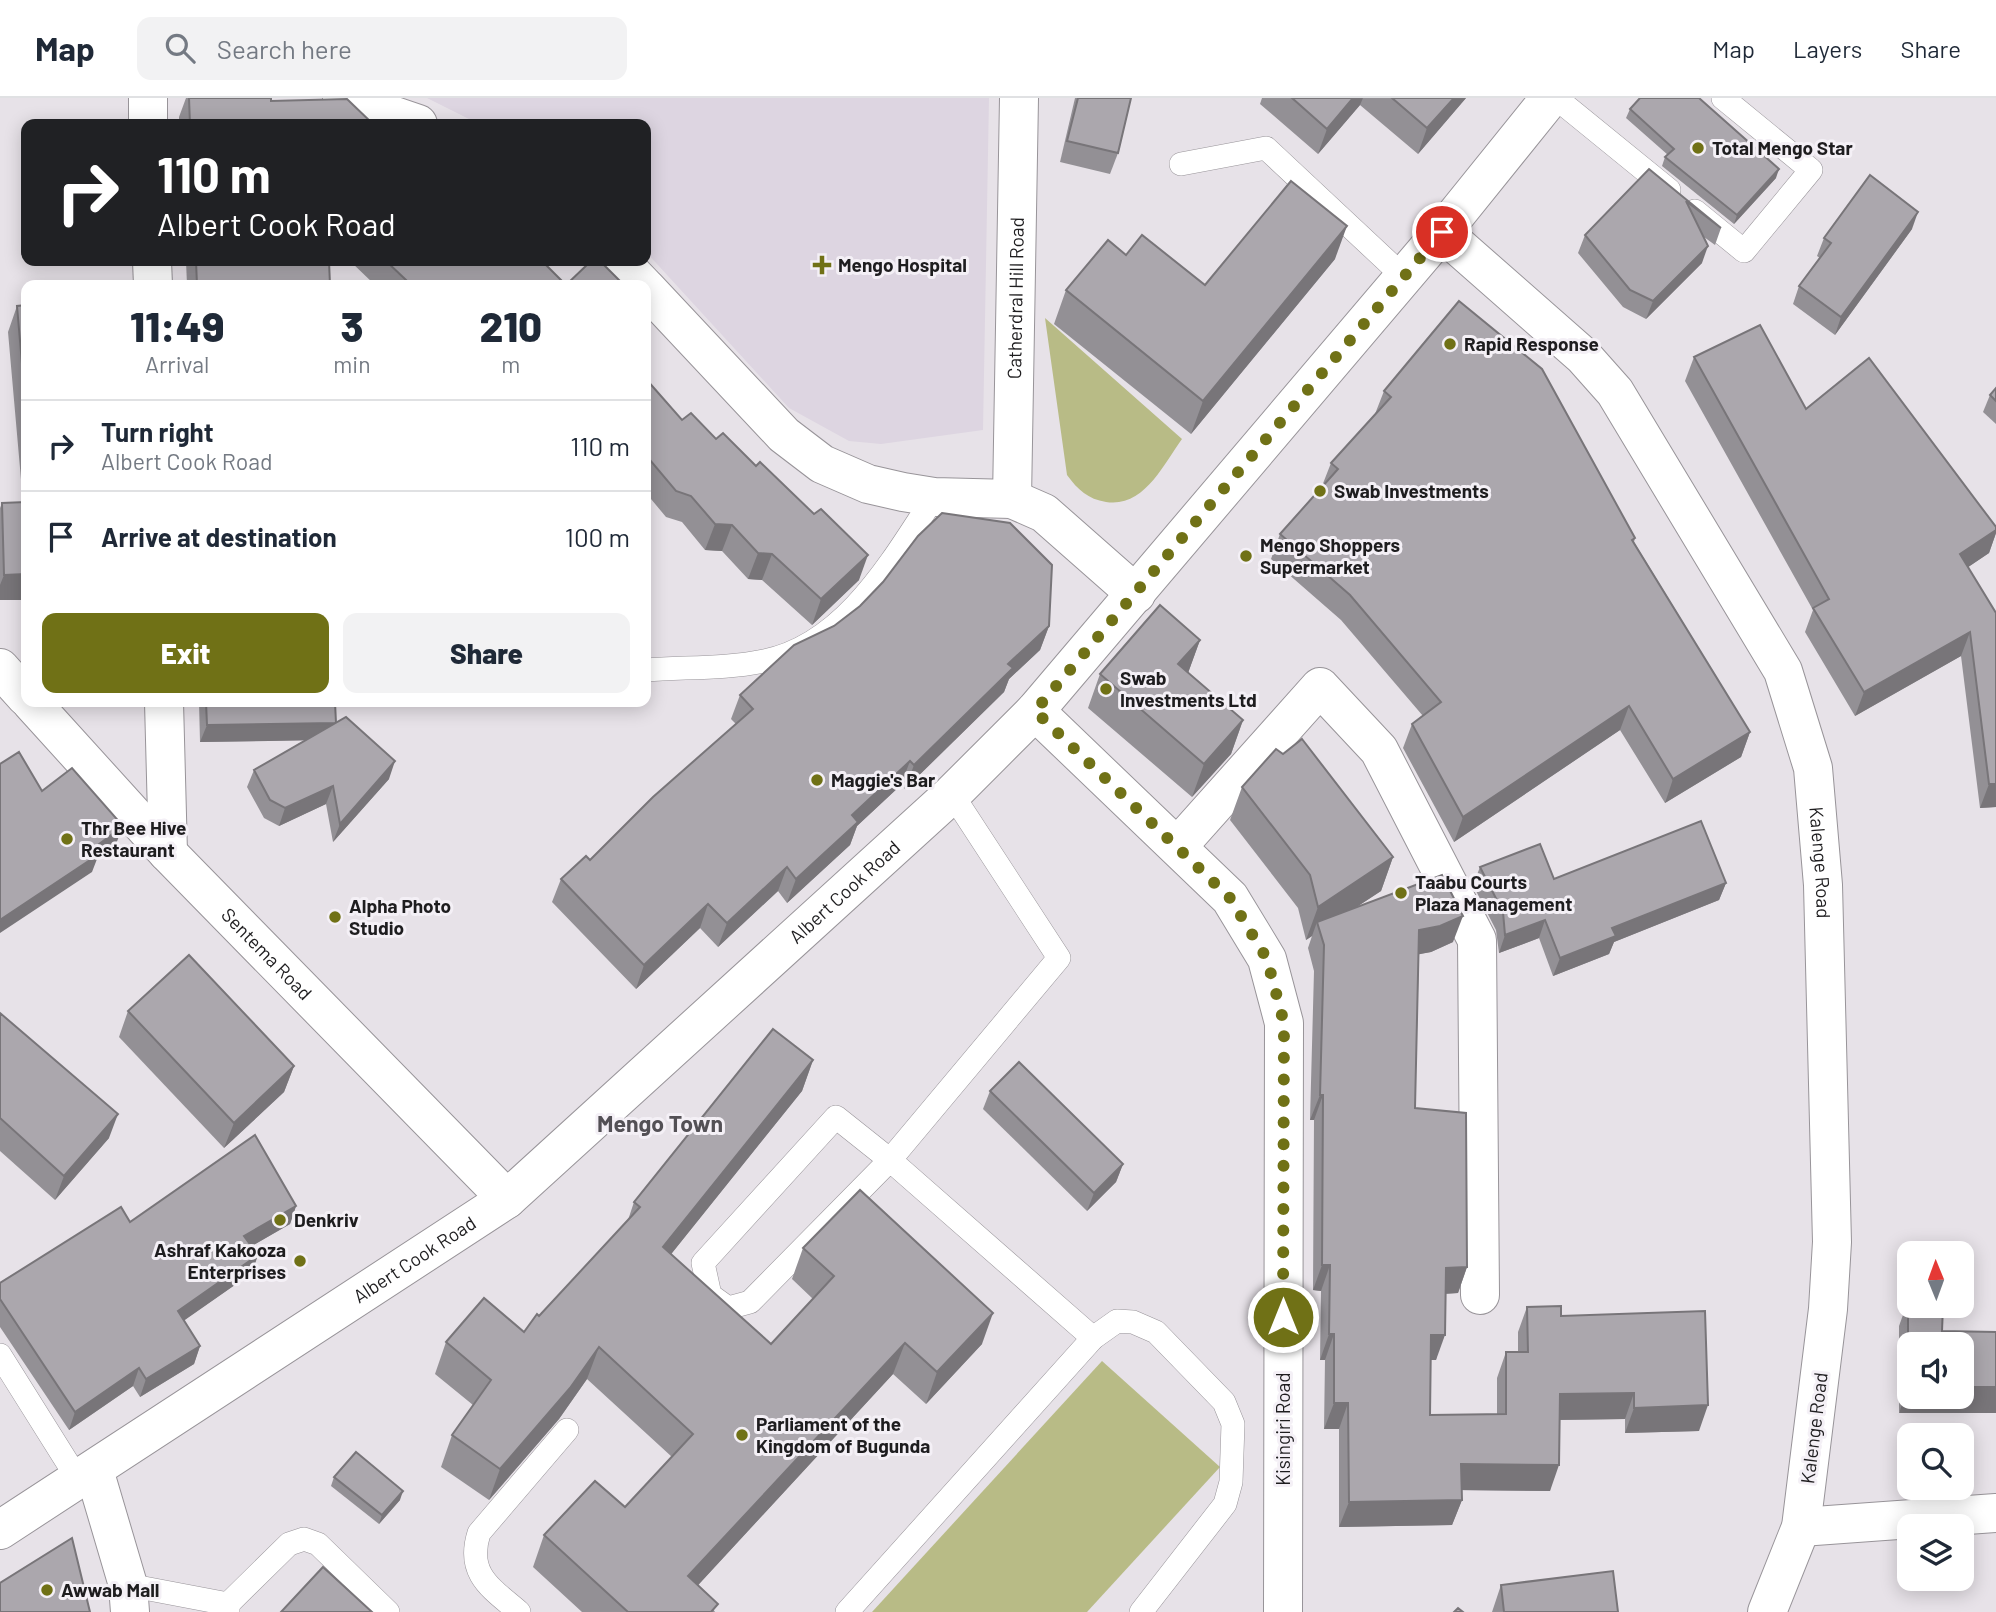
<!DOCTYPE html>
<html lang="en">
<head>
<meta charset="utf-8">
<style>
  :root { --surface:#fff; --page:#f2f2f3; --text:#1f2937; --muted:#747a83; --line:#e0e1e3; --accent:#707116 }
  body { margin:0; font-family:Barlow,sans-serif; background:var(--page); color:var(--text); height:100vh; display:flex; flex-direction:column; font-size:26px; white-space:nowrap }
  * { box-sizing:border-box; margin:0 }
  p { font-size:23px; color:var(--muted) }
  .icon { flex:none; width:38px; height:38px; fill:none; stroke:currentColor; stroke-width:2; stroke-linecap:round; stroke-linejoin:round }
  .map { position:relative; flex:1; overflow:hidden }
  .details { position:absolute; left:21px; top:182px; width:630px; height:427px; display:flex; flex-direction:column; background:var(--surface); border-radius:14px; box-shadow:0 4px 18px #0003 }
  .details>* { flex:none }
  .banner { position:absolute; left:21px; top:21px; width:630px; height:147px; border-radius:14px; box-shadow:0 4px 18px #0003; background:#202124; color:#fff; overflow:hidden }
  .needle { width:46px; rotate:359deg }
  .tools { position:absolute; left:1897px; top:1143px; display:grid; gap:14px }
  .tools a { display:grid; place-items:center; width:77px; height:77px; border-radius:14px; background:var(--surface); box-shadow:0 4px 18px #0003; font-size:35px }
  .pin { position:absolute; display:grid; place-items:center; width:60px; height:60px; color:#fff; margin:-30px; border:4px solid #fff; border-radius:50%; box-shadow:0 2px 7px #0007 }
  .me { position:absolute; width:77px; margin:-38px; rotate:0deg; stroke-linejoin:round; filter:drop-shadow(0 0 5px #0008) }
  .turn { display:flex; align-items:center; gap:24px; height:147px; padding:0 21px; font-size:32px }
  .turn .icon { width:91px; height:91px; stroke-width:2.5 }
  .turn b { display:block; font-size:49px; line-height:60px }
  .eta { display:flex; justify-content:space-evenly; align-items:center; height:119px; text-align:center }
  .eta b { font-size:42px; font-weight:800; line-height:49px }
  .button { display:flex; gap:14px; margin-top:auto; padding:14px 21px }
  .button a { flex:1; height:80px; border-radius:14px; background:var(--accent); color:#fff; font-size:28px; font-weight:800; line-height:80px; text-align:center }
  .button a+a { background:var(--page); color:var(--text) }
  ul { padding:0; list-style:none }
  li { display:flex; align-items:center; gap:21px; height:91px; padding:0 21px; border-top:2px solid var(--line) }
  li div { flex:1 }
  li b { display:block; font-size:26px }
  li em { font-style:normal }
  header { display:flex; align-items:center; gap:42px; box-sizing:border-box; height:98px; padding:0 35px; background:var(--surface); border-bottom:2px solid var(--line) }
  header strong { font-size:33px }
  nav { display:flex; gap:38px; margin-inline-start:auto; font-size:24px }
  .search { width:490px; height:63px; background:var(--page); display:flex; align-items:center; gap:18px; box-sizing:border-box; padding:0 24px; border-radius:14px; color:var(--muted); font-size:26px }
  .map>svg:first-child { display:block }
</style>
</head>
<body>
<header>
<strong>Map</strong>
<div class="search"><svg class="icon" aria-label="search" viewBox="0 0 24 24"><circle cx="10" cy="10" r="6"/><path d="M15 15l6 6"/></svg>Search here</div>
<nav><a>Map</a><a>Layers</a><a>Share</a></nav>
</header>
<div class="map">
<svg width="1996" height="1514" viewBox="0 0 1996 1514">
  <rect width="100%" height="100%" fill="#e7e2e8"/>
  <polygon fill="#ddd5e1" points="427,0 989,0 983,332 881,346 849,343 789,310 646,154 646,26 479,26"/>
  <g fill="#b8bb86">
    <path d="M1045 220 1182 341C1163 367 1144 410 1106 404 1088 401 1078 392 1067 377Z"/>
    <polygon points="1102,1263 1220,1369 1087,1514 872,1514"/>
  </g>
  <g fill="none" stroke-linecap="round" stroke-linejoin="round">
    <defs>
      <g id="lane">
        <polyline points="1556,0 1669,92"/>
        <polyline points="1181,66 1266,50 1404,179"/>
        <polyline points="1695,113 1744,153 1811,72 1723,0"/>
        <path d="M646 572C684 569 726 571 764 563 845 547 892 463 934 399"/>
        <polyline points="952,696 1059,860 890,1062 750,1204 728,1210 710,1197 703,1165 836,1019 890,1062 1093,1240"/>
        <polyline points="0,1257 79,1383"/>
        <polyline points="128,1487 228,1506 228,1514"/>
        <polyline points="228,1506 289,1446 304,1441 318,1446 388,1514"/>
        <path d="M519 1514C491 1490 466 1476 479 1435L567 1332"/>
        <polyline points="847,1514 1093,1240 1117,1223 1133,1224 1156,1234 1224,1304 1233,1326 1231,1384 1225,1406 1141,1514"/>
      </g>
      <g id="street">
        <polyline points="342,0 418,26"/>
        <path id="s1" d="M1442 134 1583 258 1615 294 1783 573 1813 670 1823 787 1832 1144 1828 1211 1801 1429 1767 1514"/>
        <polyline points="620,163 643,187"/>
        <polyline points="646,190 784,337 822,366 868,386 903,394 934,399 1012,401 1044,415 1136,496"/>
        <path id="s2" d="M1012 401 1019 0"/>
        <polyline points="1178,748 1320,589 1379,652 1477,842 1480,1197"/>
        <polyline points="1801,1429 1996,1415"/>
      </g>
      <g id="secondary">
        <polyline points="148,0 148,26"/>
        <polyline points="152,163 153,187"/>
        <polyline points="0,570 26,599"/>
        <path id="s3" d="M31 604 168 755 507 1101"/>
        <polyline points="164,604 168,755"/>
        <polyline points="1035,613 1230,800 1267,861 1284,925 1283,1514"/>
        <polyline points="94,1372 128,1487 130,1514"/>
        <path id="s4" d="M0 1432 507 1101 952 696 1035 613 1442 134 1550 0"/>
      </g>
    </defs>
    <use href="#lane" stroke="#989499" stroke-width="24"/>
    <use href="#street" stroke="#989499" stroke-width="40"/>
    <use href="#secondary" stroke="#989499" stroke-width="40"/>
    <use href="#lane" stroke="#fff" stroke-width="23"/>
    <use href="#street" stroke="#fff" stroke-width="38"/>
    <use href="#secondary" stroke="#fff" stroke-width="38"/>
  </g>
  <g fill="#939095">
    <polygon points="186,0 271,0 271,3 373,26 179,26 179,19"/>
    <polygon points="1075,0 1131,0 1118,55 1110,76 1060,64"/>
    <polygon points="1262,0 1466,0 1418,56 1360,7 1318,56 1260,6"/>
    <polygon points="1630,11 1776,80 1734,126 1662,68 1665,59 1668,57 1626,20"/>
    <polygon points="1649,71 1721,130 1715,147 1704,139 1702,165 1646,221 1623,209 1578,155 1585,137"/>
    <polygon points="1912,131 1835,237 1793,206 1799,188 1820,160 1817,158 1824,140"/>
    <polygon points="1126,157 1205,187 1335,161 1191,336 1054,226 1066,192"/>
    <polygon points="186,163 329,163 330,187 187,187"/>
    <polygon points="350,163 529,163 566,187 624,187 375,187"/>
    <polygon points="26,207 26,502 0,502 0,410 2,405 23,404 8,234 17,208"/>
    <polygon points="1694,259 1806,311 1996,429 1996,435 1989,455 1968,469 1996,709 1980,710 1961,558 1855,618 1805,534 1813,512 1685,283"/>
    <polygon points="646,281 682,322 716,341 859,482 812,527 762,482 748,481 722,453 705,452 682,424 666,419 646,395"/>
    <polygon points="1996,290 1996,326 1983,314 1990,297"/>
    <polygon points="1384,293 1635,440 1634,444 1750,634 1741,659 1665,705 1620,632 1454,744 1403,650 1412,626 1423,618 1341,522 1271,461 1280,436 1322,388 1331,365 1375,316"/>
    <polygon points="1049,528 1040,552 1009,581 1004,594 905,691 901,687 857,728 850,747 787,805 778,793 718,849 700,830 636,891 552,804 561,781 590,762 736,626 731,621 740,597"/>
    <polygon points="1200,542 1188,575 1243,622 1231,656 1192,699 1088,610 1100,576"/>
    <polygon points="199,604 335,604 336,625 389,681 333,744 326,706 279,728 264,720 247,689 254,672 305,642 200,644"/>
    <polygon points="1242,689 1393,759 1381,793 1355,810 1453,844 1431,854 1419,856 1415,1010 1467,1169 1458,1195 1446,1196 1436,1262 1431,1262 1430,1317 1497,1316 1497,1280 1506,1254 1518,1254 1518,1234 1527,1209 1561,1218 1699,1333 1625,1335 1625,1321 1559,1322 1550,1393 1462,1392 1462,1402 1452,1427 1339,1429 1339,1331 1324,1331 1325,1262 1320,1262 1321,1193 1313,1192 1314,1022 1310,1022 1314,873 1308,850 1312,838 1306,842 1298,810 1230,722"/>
    <polygon points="1480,769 1554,781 1726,785 1719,802 1614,844 1609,856 1553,878 1539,840 1499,855 1496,832 1473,787"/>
    <polygon points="128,913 294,968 284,994 224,1050 119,939"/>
    <polygon points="0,915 109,1040 55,1102 0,1053"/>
    <polygon points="813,962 802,993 671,1156 771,1246 813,1201 792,1181 803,1150 982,1246 926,1306 893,1276 698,1487 715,1514 582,1514 533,1469 544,1437 625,1409 672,1359 587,1281 559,1321 489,1402 441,1369 452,1337 473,1307 435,1276 446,1244 524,1234 628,1122 634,1104"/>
    <polygon points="990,993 1123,1066 1116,1084 1087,1113 983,1011"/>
    <polygon points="296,1108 290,1126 252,1148 252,1175 184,1222 200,1248 194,1266 140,1299 133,1288 69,1332 0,1229 0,1185 130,1124"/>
    <polygon points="1908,1203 1942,1233 1899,1315 1899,1228"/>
    <polygon points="334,1379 400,1402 379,1426 331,1388"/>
    <polygon points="1501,1487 1618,1514 1492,1514"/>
  </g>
  <g fill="#787579">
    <polygon points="1353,0 1363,0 1360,7 1318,56 1327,31"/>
    <polygon points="1454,0 1466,0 1418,56 1427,30"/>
    <polygon points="1779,71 1776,80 1734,126 1737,117"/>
    <polygon points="1918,114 1912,131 1835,237 1841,219"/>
    <polygon points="1347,128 1335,161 1191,336 1203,303"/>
    <polygon points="1708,148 1702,165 1646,221 1653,203"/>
    <polygon points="715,426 732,427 722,453 705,452"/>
    <polygon points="1996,432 1996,435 1989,455 1952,480 1960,456"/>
    <polygon points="758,455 772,456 762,482 748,481"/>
    <polygon points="868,457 859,482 812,527 821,501"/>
    <polygon points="26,476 26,502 0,502 0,487 4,477"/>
    <polygon points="1049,528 1040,552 1009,581 1004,594 905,691 914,667 1008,566"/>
    <polygon points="1970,534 1961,558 1855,618 1864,594"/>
    <polygon points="1200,542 1188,575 1178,566"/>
    <polygon points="1629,608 1620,632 1454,744 1463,719"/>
    <polygon points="1243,622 1231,656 1192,699 1204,666"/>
    <polygon points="336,625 329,642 200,644 207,627"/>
    <polygon points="1750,634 1741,659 1665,705 1673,681"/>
    <polygon points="395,663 389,681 333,744 340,726"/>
    <polygon points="910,663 901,687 857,728 850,747 787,805 796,781 852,717"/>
    <polygon points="1989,686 1996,686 1996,709 1980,710"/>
    <polygon points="333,688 326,706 279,728 285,710"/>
    <polygon points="123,728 116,746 97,761 92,774 0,835 0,822"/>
    <polygon points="1393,759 1381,793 1320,833 1317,824 1312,838 1306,842 1318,809"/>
    <polygon points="787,769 778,793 718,849 727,825"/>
    <polygon points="1726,785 1719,802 1614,844 1609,856 1553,878 1560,860 1612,830"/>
    <polygon points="708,806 700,830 636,891 644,867"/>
    <polygon points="1463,818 1453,844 1431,854 1410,858 1419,832"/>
    <polygon points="1545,822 1539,840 1499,855 1505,837"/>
    <polygon points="813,962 802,993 652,1180 663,1149"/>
    <polygon points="294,968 284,994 224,1050 234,1025"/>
    <polygon points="1320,997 1323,997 1314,1022 1310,1022"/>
    <polygon points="118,1016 109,1040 55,1102 64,1078"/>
    <polygon points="1123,1066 1116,1084 1087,1113 1094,1095"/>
    <polygon points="296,1108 290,1126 238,1156 244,1138"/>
    <polygon points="258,1157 252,1175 172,1231 178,1213"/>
    <polygon points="1322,1167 1330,1167 1321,1193 1313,1192"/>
    <polygon points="1467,1169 1458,1195 1436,1196 1446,1170"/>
    <polygon points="993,1215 982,1246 926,1306 937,1274"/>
    <polygon points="1329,1236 1334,1236 1325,1262 1320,1262"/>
    <polygon points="1431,1237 1445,1237 1436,1262 1421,1262"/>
    <polygon points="905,1245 893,1276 677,1510 688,1478"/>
    <polygon points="200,1248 194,1266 140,1299 146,1281"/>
    <polygon points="599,1249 587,1281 559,1321 489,1402 500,1371"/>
    <polygon points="139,1270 133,1288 69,1332 75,1314"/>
    <polygon points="1908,1289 1909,1289 1909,1298 1962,1298 1962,1289 1996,1289 1996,1315 1899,1315"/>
    <polygon points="1634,1295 1625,1321 1550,1322 1560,1296"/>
    <polygon points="1334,1305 1348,1305 1339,1331 1324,1331"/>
    <polygon points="1708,1307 1699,1333 1625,1335 1634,1310"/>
    <polygon points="1461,1366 1559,1367 1550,1393 1452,1392"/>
    <polygon points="403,1393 400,1402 379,1426 382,1417"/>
    <polygon points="1462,1402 1452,1427 1339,1429 1349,1404"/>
  </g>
  <g fill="#aba7ad" stroke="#787579" stroke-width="2">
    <polygon points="189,0 271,0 271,3 347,1 373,26 190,26"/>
    <polygon points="1078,0 1131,0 1118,55 1067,43"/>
    <polygon points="1292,0 1353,0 1327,31"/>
    <polygon points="1392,0 1454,0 1427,30"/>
    <polygon points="1640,0 1699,0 1779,71 1737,117 1665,59 1674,51 1630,11"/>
    <polygon points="1649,71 1721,130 1686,103 1708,148 1653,203 1630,192 1585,137"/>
    <polygon points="1870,77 1918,114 1841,219 1799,188 1831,145 1824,140"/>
    <polygon points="1291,83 1347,128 1203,303 1066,192 1108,142 1126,157 1142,137 1205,187"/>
    <polygon points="196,163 329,163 330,187 197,187"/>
    <polygon points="386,163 529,163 531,164 532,163 542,163 566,187 591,163 600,163 624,187 403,187 406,182"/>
    <polygon points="1459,203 1542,271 1635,440 1632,442 1750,634 1673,681 1629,608 1463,719 1412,626 1441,604 1350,497 1280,436 1338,371 1331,365 1391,299 1384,293"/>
    <polygon points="26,207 26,312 17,208"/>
    <polygon points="1760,227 1806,311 1869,260 1996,429 1996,432 1960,456 1996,515 1996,686 1989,686 1970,534 1864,594 1813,510 1829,501 1694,259"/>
    <polygon points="646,281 682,322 691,315 716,341 723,335 756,368 760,364 814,416 821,411 868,457 821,501 772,456 758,455 732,427 715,426 691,398 676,393 650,362 646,362"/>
    <polygon points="1996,290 1996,303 1990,297"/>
    <polygon points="26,404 26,476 4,477 2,405"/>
    <polygon points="942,415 1010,425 1052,467 1049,528 1008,566 1013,570 914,667 910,663 852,717 858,724 796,781 787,769 727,825 708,806 644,867 561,781 586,758 590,762 653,699 753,611 740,597 794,547 834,528 860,508 883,484 918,438"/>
    <polygon points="1160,507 1200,542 1178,566 1243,622 1204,666 1100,576"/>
    <polygon points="206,604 335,604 336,625 207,627"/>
    <polygon points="346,619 395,663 340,726 333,688 285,710 270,702 254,672"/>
    <polygon points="1302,641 1393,759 1318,809 1310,777 1242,689 1276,651 1283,656"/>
    <polygon points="19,654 42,693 72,670 123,728 94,750 99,756 0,822 0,666"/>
    <polygon points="1701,723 1726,785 1612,830 1616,838 1560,860 1545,822 1505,837 1503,814 1480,769 1540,746 1554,781"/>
    <polygon points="1442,777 1463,818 1440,828 1419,832 1415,1010 1466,1015 1467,1169 1446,1170 1445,1237 1431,1237 1430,1317 1506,1316 1506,1254 1528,1254 1527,1209 1561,1208 1561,1218 1705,1213 1708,1307 1634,1310 1634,1295 1560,1296 1559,1367 1461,1366 1462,1402 1349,1404 1348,1305 1334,1305 1334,1236 1329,1236 1330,1167 1322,1167 1323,997 1320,997 1324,847 1317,824"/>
    <polygon points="189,857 294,968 234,1025 128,913"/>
    <polygon points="0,915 118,1016 64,1078 0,1020"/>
    <polygon points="773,931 813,962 663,1149 771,1246 834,1178 803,1150 860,1092 993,1215 937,1274 905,1245 688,1478 718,1506 711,1514 628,1514 544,1437 595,1383 625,1409 693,1336 599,1249 570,1290 500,1371 452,1337 491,1282 446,1244 484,1200 524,1234 537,1216 539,1218 640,1109 634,1104"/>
    <polygon points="1019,964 1123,1066 1094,1095 990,993"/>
    <polygon points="255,1037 296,1108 244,1138 258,1157 178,1213 200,1248 146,1281 139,1270 75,1314 0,1201 0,1185 121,1109 130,1124"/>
    <polygon points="1908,1203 1909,1203 1909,1208 1943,1208 1942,1233 1996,1234 1996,1289 1962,1289 1962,1246 1909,1246 1909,1289 1908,1289"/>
    <polygon points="356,1354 403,1393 382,1417 334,1379"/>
    <polygon points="72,1440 90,1514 0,1514 0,1485"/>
    <polygon points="323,1469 372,1514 281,1514"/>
    <polygon points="1613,1473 1618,1514 1504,1514 1501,1487"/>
    <polygon points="1458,1510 1463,1514 1454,1514"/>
  </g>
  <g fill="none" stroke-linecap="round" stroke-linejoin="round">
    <polyline stroke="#707116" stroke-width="12" stroke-dasharray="0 21.6" points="1283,1219 1284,925 1267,861 1230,800 1035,613 1442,134"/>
  </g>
  <g fill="#707116" stroke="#f4f0f6" stroke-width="2.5">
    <circle cx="1698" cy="50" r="7"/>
    <path d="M818.5 156.5h7v7h7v7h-7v7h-7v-7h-7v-7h7z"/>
    <circle cx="1450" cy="246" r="7"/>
    <circle cx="1320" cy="393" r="7"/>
    <circle cx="1246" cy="458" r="7"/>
    <circle cx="1106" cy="591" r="7"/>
    <circle cx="817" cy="682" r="7"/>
    <circle cx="67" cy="741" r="7"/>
    <circle cx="1401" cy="795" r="7"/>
    <circle cx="335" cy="819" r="7"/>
    <circle cx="280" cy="1122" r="7"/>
    <circle cx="300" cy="1163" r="7"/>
    <circle cx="742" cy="1337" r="7"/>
    <circle cx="47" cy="1492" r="7"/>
  </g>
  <g text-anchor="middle" stroke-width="6" stroke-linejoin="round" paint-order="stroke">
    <g font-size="19" font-weight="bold" fill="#1e1d1f" stroke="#f4f0f6" text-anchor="start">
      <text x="1712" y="57">Total Mengo Star</text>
      <text x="838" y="174">Mengo Hospital</text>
      <text x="1464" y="253">Rapid Response</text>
      <text x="1334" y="400">Swab Investments</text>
      <text x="1260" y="454">Mengo Shoppers<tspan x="1260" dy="22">Supermarket</tspan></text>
      <text x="1120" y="587">Swab<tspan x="1120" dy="22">Investments Ltd</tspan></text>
      <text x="831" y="689">Maggie's Bar</text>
      <text x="81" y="737">Thr Bee Hive<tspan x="81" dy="22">Restaurant</tspan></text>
      <text x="1415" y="791">Taabu Courts<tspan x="1415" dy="22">Plaza Management</tspan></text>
      <text x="349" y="815">Alpha Photo<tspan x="349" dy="22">Studio</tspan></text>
      <text x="294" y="1129">Denkriv</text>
      <text x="286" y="1159" text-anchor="end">Ashraf Kakooza<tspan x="286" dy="22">Enterprises</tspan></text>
      <text x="756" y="1333">Parliament of the<tspan x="756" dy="22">Kingdom of Bugunda</tspan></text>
      <text x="61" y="1499">Awwab Mall</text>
    </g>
    <g font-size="19" fill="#1e1d1f" stroke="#f4f0f6">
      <text dy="7" stroke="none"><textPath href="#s2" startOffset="201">Catherdral Hill Road</textPath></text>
      <text dy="7" stroke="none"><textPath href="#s1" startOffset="758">Kalenge Road</textPath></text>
      <text dy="7" stroke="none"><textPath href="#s4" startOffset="1062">Albert Cook Road</textPath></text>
      <text dy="7" stroke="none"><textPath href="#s3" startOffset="345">Sentema Road</textPath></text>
      <text dy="7" stroke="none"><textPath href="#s4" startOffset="495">Albert Cook Road</textPath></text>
      <text transform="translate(1814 1330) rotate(-83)" y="7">Kalenge Road</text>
      <text transform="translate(1283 1331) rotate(-90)" y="7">Kisingiri Road</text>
    </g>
    <g font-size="23" font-weight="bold" fill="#535055" stroke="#f4f0f6">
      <text x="660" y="1034">Mengo Town</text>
    </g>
  </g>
</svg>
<div class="tools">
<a><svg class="needle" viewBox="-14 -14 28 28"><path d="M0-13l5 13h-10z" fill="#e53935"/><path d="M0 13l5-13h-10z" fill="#747a83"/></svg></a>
<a><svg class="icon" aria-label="sound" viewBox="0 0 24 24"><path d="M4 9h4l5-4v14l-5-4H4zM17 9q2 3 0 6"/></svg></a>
<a><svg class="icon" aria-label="search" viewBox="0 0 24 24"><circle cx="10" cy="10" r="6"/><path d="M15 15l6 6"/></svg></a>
<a><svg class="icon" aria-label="layers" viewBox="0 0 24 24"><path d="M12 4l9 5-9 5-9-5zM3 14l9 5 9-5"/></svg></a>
</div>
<div class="pin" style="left:1442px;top:134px;background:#d93025"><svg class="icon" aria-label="arrive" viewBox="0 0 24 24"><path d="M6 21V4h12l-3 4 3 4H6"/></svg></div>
<svg class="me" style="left:1283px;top:1219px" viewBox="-20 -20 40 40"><circle r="17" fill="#707116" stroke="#fff" stroke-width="3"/><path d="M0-11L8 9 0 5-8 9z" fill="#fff"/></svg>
<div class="banner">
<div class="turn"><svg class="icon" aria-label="right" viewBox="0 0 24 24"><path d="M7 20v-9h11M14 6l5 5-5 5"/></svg><div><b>110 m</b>Albert Cook Road</div></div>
</div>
<section class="details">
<div class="eta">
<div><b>11:49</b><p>Arrival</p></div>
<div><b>3</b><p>min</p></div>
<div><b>210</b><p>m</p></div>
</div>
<ul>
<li><svg class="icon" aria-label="right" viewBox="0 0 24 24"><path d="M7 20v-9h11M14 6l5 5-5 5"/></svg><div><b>Turn right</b><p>Albert Cook Road</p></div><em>110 m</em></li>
<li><svg class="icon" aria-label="arrive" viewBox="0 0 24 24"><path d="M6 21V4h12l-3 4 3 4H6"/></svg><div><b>Arrive at destination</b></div><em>100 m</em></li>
</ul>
<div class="button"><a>Exit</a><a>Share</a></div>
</section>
</div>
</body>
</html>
